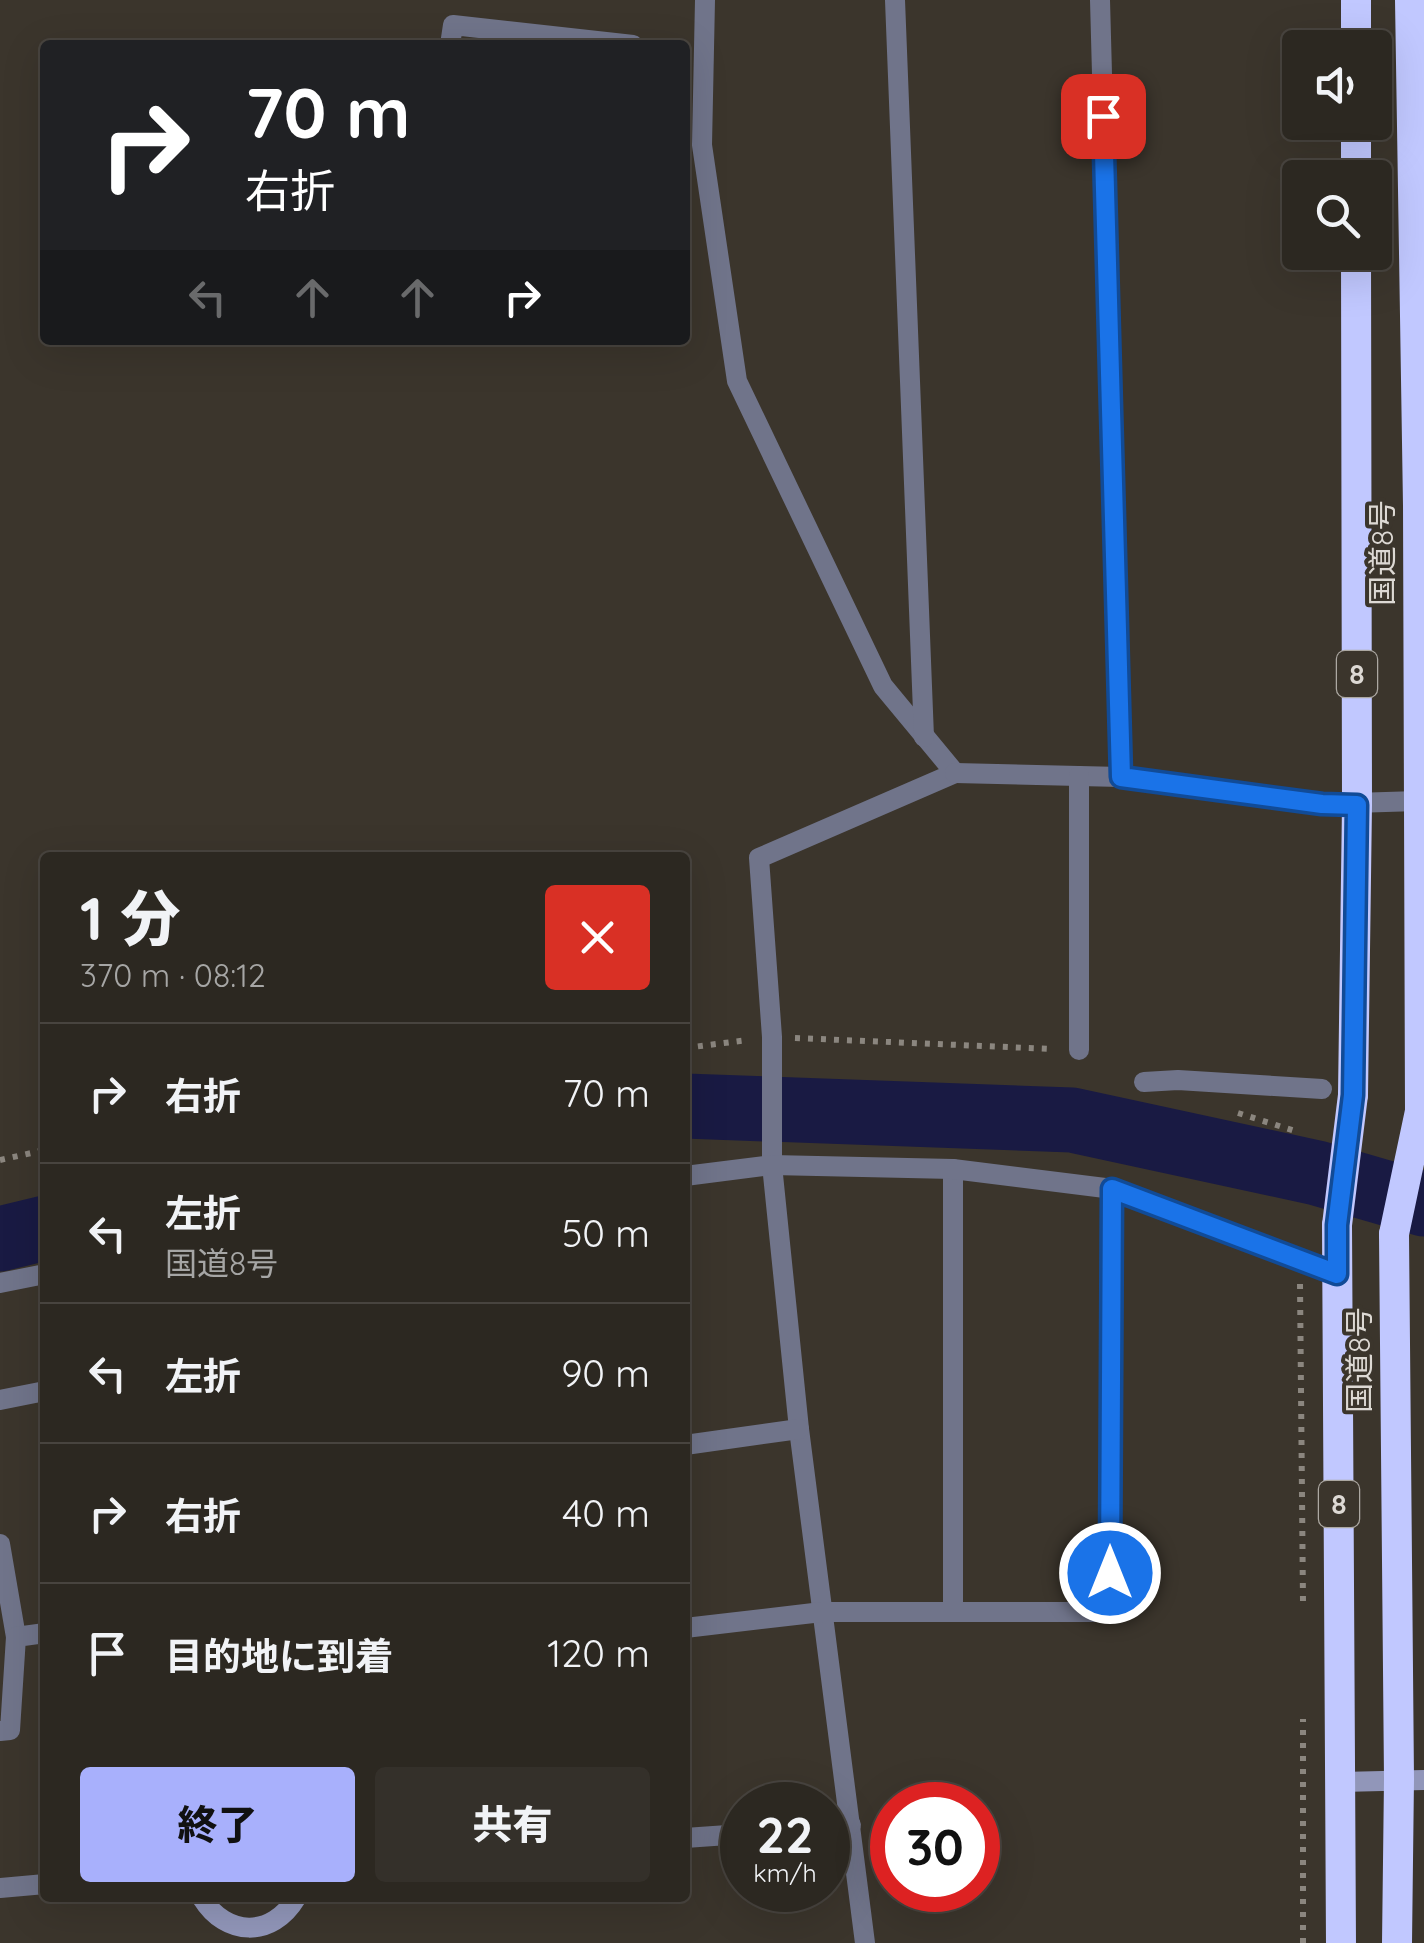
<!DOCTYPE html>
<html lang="ja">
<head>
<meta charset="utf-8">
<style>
  :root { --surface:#2c2821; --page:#34302a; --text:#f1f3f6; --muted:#a6a6a5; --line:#48443f; --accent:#a8b0fc }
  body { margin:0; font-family:Quicksand,"Noto Sans JP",sans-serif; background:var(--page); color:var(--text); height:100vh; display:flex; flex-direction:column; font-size:38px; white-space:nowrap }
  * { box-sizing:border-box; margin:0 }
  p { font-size:32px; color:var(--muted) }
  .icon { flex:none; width:55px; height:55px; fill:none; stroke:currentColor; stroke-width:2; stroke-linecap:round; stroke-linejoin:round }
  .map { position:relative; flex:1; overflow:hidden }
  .drawer { position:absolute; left:40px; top:852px; width:650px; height:1050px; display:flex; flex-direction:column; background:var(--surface); border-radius:10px; box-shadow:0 10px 40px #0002,0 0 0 2px var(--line) }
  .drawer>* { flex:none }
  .guide { position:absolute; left:40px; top:40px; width:650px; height:305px; border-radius:10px; box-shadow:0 10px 40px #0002,0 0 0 2px var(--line); background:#202124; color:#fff; overflow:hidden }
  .buttons { position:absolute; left:1282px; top:30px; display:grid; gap:20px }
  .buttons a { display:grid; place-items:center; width:110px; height:110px; border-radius:10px; background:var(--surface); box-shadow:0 10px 40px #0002,0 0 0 2px var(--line); font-size:50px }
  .speed { position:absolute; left:720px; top:1782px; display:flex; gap:20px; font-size:50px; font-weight:700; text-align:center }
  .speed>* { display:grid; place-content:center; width:130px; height:130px; border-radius:50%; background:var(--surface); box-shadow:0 10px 40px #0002,0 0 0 2px var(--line); line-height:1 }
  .speed small { font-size:25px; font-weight:400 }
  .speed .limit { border:15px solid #d22; background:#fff; color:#111 }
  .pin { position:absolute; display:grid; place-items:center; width:85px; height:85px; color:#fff; margin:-42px; border-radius:20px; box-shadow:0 5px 15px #0006 }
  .me { position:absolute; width:110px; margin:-55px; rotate:0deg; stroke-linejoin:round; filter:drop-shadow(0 0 8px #0008) }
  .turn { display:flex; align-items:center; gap:35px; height:210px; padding:0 40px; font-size:45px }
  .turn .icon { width:130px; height:130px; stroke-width:2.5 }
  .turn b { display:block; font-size:70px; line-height:85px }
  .lanes { display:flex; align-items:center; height:95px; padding:0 40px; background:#0003; justify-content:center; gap:50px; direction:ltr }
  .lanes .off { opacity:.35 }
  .round { display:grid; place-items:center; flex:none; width:105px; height:105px; border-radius:10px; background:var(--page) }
  .overview { display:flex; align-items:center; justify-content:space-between; height:170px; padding:0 40px }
  h1 { font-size:60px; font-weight:800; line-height:75px }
  .cta { display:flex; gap:20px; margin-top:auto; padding:20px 40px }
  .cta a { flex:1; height:115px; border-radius:10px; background:var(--accent); color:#111; font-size:40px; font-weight:800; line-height:115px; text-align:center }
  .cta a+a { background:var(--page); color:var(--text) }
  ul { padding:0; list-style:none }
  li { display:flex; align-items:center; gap:30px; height:140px; padding:0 40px; border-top:2px solid var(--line) }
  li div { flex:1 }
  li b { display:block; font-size:38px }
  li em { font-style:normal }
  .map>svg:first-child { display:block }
</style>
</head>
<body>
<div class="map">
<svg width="1424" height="1943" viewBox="0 0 1424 1943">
  <rect width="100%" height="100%" fill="#3b352c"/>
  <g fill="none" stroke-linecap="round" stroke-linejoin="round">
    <g stroke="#191a43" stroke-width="65">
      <polyline points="685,1106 1072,1120 1317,1173 1424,1204"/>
      <polyline points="0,1239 45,1228"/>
    </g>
    <g stroke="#8b867f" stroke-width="6" stroke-dasharray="5 8" stroke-linecap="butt">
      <polyline points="795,1038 1053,1049"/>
      <polyline points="685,1048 748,1040"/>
      <polyline points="1238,1113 1295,1131"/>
      <polyline points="0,1160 45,1150"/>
      <polyline points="1300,1284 1303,1602"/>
      <polyline points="1303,1943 1303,1719"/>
    </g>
    <polyline stroke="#70748a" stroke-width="20" points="1144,1082 1178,1080 1322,1089"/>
    <g stroke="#70748a" stroke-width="20">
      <polyline points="705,0 702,145 737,381 883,686 955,773 759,858 772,1037 772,1165 799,1429 865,1943"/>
      <polyline points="895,0 924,737"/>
      <polyline points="450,45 453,25 633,45"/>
      <polyline points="955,773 1121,777 1100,0"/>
      <polyline points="1121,777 1321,804 1418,801"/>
      <polyline points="1079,1050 1079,776"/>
      <polyline points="953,1169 953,1611"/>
      <polyline points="685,1176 772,1165 953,1169 1113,1189 1337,1273"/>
      <polyline points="0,1283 45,1274"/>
      <polyline points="0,1400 45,1391"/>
      <polyline points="685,1445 799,1429"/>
      <polyline points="0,1544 16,1637"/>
      <polyline points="685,1628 822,1612 1110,1612 1113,1189"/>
      <polyline points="0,1731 10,1730 16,1637 45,1633"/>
      <polyline points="828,1827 851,1825"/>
      <polyline points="685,1838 742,1834"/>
      <polyline points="0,1888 45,1884"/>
    </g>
    <g stroke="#9196b9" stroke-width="20">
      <polyline points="1341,1782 1424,1780"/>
      <path d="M202 1898C226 1937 272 1938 296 1898"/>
    </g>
    <g stroke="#c1c8ff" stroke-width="30">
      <polyline points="1356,0 1356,48"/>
      <polyline points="1410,0 1418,505 1420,1111"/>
      <polyline points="1356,122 1356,178"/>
      <polyline points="1353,1095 1357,805 1356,252"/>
      <polyline points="1337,1225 1341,1943"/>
      <polyline points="1394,1234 1399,1779 1397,1943"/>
    </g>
    <g stroke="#c1c8ff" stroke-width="30">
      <polyline points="1337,1225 1353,1095"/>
      <polyline points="1394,1234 1420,1111"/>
    </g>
  </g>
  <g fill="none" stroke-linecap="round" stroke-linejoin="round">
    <defs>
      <polyline id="route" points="1103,116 1121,777 1322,804 1357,805 1353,1095 1337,1225 1337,1274 1112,1189 1110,1573"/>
    </defs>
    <use href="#route" stroke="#114b97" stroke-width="25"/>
    <use href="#route" stroke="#1a73e8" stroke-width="18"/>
  </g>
  <g text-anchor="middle" stroke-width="8" stroke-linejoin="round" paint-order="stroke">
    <g fill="#3b352c" stroke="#aca8a2" stroke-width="2.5">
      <rect x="1337" y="651" width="40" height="46" rx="8"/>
      <rect x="1319" y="1481" width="40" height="46" rx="8"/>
    </g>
    <g font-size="28" font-weight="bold" fill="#ddd9d4">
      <text x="1357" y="684">8</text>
      <text x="1339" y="1514">8</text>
    </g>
    <g font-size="30" fill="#ddd9d4" stroke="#3b352c">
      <text transform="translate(1383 553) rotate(-90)" y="10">国道8号</text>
      <text transform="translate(1360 1360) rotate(-90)" y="10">国道8号</text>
    </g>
  </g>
</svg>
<div class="buttons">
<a><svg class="icon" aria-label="sound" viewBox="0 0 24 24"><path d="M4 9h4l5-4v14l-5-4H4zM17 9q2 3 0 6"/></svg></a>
<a><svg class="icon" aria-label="search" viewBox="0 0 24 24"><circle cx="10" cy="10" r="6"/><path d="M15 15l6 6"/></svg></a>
</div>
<div class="speed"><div>22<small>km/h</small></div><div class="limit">30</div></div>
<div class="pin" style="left:1103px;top:116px;background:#d93025"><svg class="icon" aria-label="arrive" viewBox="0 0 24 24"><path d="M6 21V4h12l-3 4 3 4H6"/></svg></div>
<svg class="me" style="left:1110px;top:1573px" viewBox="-20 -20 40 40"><circle r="17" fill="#1a73e8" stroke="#fff" stroke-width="3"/><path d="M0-11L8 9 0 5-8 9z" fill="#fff"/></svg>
<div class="guide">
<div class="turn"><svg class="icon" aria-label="right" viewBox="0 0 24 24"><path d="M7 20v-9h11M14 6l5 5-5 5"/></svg><div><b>70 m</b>右折</div></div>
<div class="lanes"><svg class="icon off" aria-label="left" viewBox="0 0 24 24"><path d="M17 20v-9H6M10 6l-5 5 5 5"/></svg><svg class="icon off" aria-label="ahead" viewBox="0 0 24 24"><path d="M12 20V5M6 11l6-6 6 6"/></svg><svg class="icon off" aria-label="ahead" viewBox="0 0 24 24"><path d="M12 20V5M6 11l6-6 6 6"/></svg><svg class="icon" aria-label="right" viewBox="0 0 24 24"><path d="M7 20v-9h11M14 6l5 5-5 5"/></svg></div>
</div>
<section class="drawer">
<div class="overview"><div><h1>1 分</h1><p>370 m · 08:12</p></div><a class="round" style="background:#d93025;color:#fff"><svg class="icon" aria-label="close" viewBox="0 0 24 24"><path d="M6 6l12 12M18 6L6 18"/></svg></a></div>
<ul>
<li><svg class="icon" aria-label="right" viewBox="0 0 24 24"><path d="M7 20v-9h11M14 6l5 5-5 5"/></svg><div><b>右折</b></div><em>70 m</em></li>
<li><svg class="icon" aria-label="left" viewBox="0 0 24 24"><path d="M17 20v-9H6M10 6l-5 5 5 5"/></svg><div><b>左折</b><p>国道8号</p></div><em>50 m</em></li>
<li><svg class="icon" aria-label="left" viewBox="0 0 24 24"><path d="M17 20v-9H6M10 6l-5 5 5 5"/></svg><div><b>左折</b></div><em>90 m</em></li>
<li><svg class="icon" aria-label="right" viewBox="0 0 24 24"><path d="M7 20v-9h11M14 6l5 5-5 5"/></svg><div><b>右折</b></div><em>40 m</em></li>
<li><svg class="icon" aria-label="arrive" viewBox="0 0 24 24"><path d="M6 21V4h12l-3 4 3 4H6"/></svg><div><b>目的地に到着</b></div><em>120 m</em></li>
</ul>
<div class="cta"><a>終了</a><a>共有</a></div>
</section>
</div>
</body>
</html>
